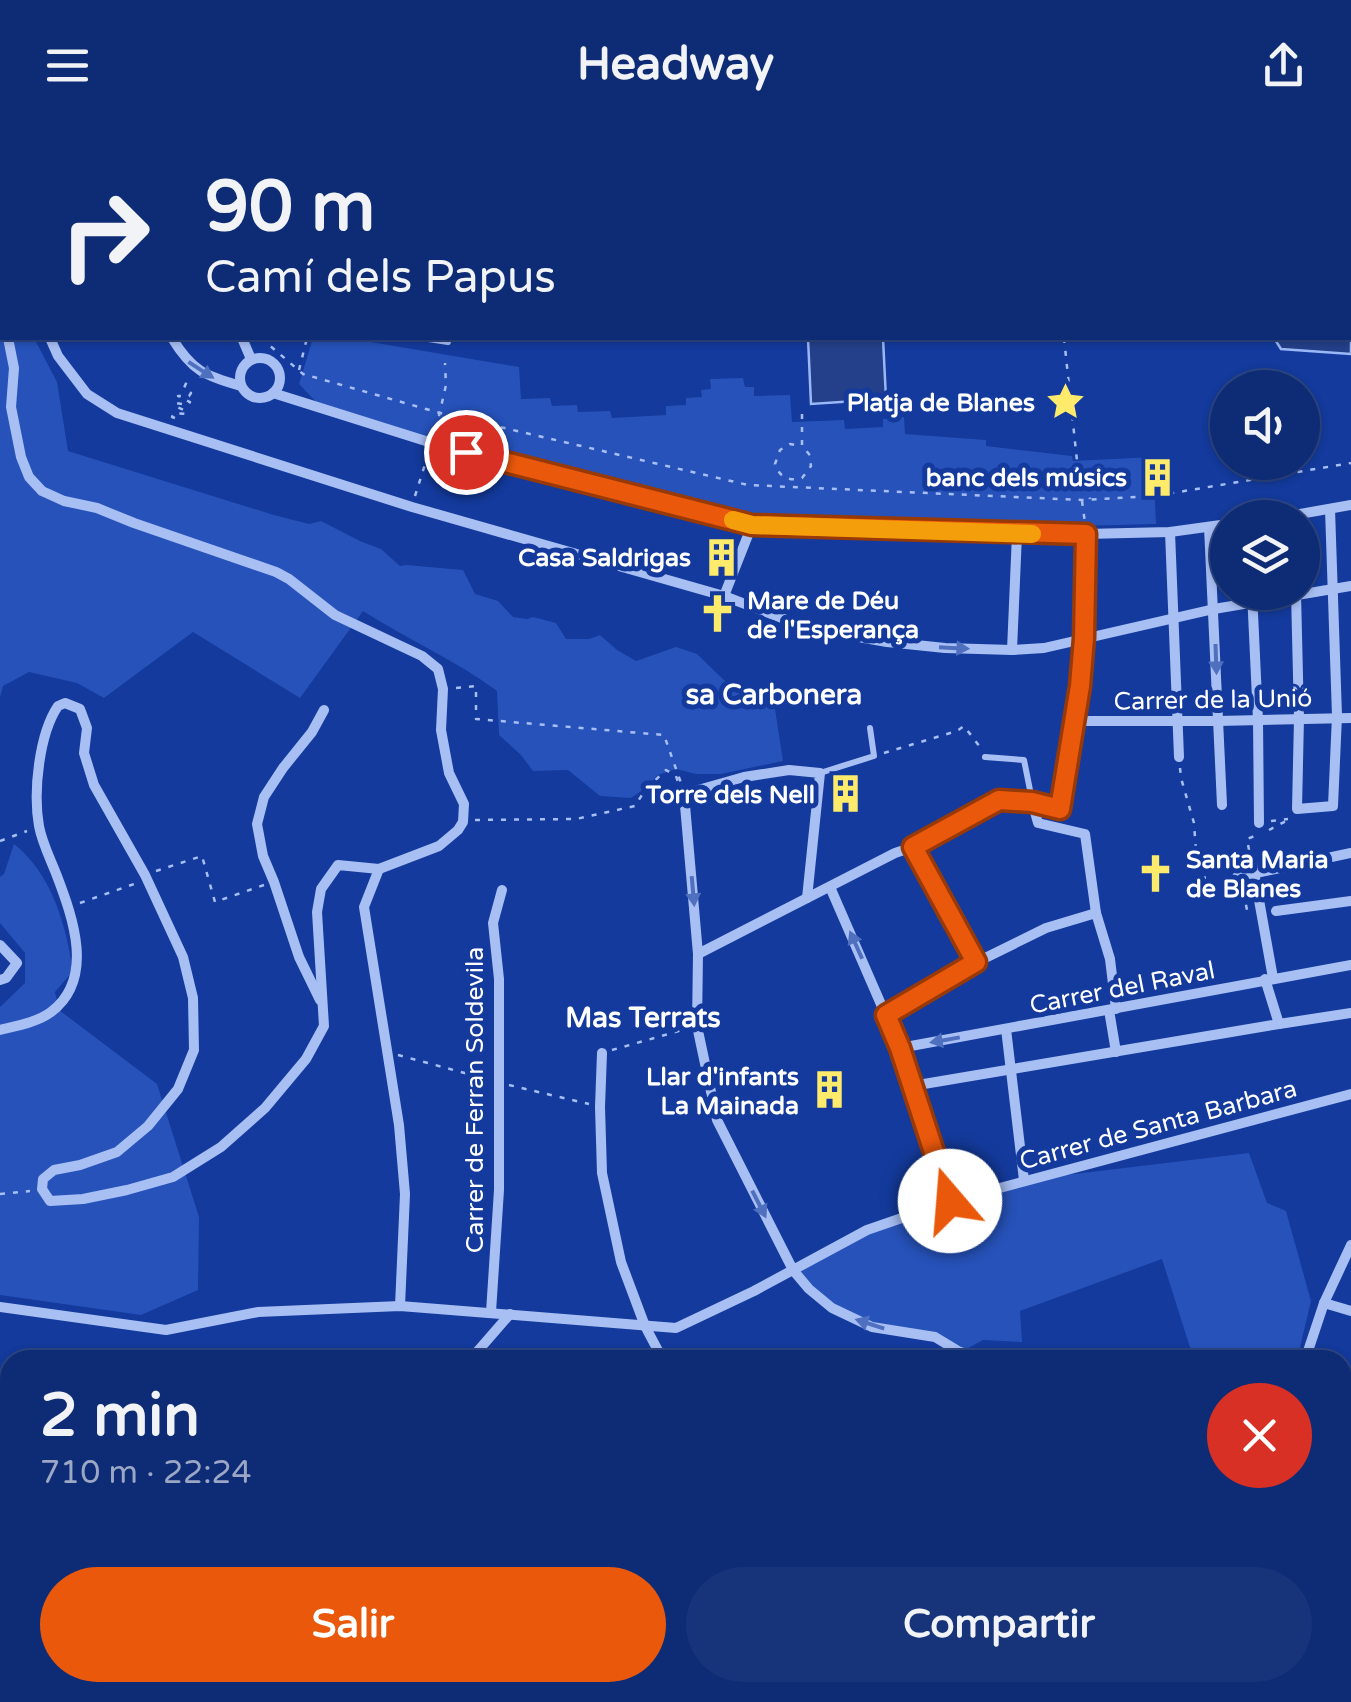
<!DOCTYPE html>
<html lang="es">
<head>
<meta charset="utf-8">
<style>
  :root { --surface:#0e2c75; --page:#17347a; --text:#f1f3f6; --muted:#9ba7c5; --line:#2e4887; --accent:#ea580c }
  body { margin:0; font-family:"Varela Round",sans-serif; background:var(--page); color:var(--text); height:100vh; display:flex; flex-direction:column; font-size:38px; white-space:nowrap }
  * { box-sizing:border-box; margin:0 }
  p { font-size:32px; color:var(--muted) }
  .icon { flex:none; width:55px; height:55px; fill:none; stroke:currentColor; stroke-width:2; stroke-linecap:round; stroke-linejoin:round }
  .map { position:relative; flex:1; overflow:hidden }
  .side { position:absolute; left:0px; top:1220px; width:1352px; height:352px; display:flex; flex-direction:column; background:var(--surface); border-radius:30px 30px 0 0; box-shadow:0 2px 8px #0004,0 0 0 2px var(--line) }
  .side>* { flex:none }
  .hud { position:absolute; left:0px; top:0px; width:1352px; height:210px; box-shadow:0 2px 8px #0004,0 0 0 2px var(--line); background:#0e2c75; color:var(--text); overflow:hidden }
  .controls { position:absolute; left:1210px; top:240px; display:grid; gap:20px }
  .controls a { display:grid; place-items:center; width:110px; height:110px; border-radius:50%; background:var(--surface); box-shadow:0 2px 8px #0004,0 0 0 2px var(--line); font-size:50px }
  .pin { position:absolute; display:grid; place-items:center; width:85px; height:85px; color:#fff; margin:-42px; border:5px solid #fff; border-radius:50%; box-shadow:0 2px 10px #0007 }
  .me { position:absolute; width:110px; margin:-55px; rotate:342deg; stroke-linejoin:round; filter:drop-shadow(0 0 8px #0008) }
  .turn { display:flex; align-items:center; gap:35px; height:210px; padding:0 40px; font-size:45px }
  .turn .icon { width:130px; height:130px; stroke-width:2.5 }
  .turn b { display:block; font-size:70px; line-height:85px }
  .round { display:grid; place-items:center; flex:none; width:105px; height:105px; border-radius:52px; background:var(--page) }
  .head { display:flex; align-items:center; justify-content:space-between; height:170px; padding:0 40px }
  h1 { font-size:60px; font-weight:700; line-height:75px }
  .button { display:flex; gap:20px; margin-top:auto; padding:20px 40px }
  .button a { flex:1; height:115px; border-radius:60px; background:var(--accent); color:#fff; font-size:40px; font-weight:700; line-height:115px; text-align:center }
  .button a+a { background:var(--page); color:var(--text) }
  header { display:flex; justify-content:space-between; align-items:center; height:130px; padding:0 40px; background:var(--surface); font-size:45px; font-weight:700 }
  .map>svg:first-child { display:block }
</style>
</head>
<body>
<header><svg class="icon" aria-label="menu" viewBox="0 0 24 24"><path d="M4 6h16M4 12h16M4 18h16"/></svg>Headway<svg class="icon" aria-label="share" viewBox="0 0 24 24"><path d="M12 15V3M7 8l5-5 5 5M5 13v7h14v-7"/></svg></header>
<div class="map">
<svg width="1351" height="1572" viewBox="0 0 1351 1572">
  <rect width="100%" height="100%" fill="#133a9c"/>
  <g fill="#2652ba">
    <path d="M0 143 2 148V208H34L57 252 68 321 274 385 309 394 321 391 360 411 381 419 400 436 406 435 463 440 475 464 498 471 513 487 527 489 533 487 556 493 566 509H589L600 505 617 520 636 531 676 517 697 524 727 553 749 555 775 579 783 631 721 644H696L676 639 658 645 647 657 631 668 600 666 568 640 533 641 521 625 499 605 497 561C455 530 407 509 363 481L300 568 193 502 104 568 77 553 29 542 3 556 0 567Z"/>
    <polygon points="313,208 347,208 519,237 521,269 550,268 552,276 577,275 578,282 610,281 612,288 666,285 666,276 686,275 686,268 702,267 701,260 711,259 710,249 743,248 745,257 754,257 754,266 790,265 792,292 844,290 845,299 883,297 883,289 904,287 905,304 986,310 986,316 1072,326 1073,331 1153,327 1156,394 1076,396 747,383 438,311 319,275 299,254"/>
    <path d="M14 714C52 744 66 795 73 841L55 862 59 880 157 954 199 1087 198 1160 141 1185 0 1165V877L25 853V823L0 793V747L4 744Z"/>
    <polygon points="1249,1023 1267,1073 1286,1081 1311,1171 1297,1230 1194,1230 1162,1129 1020,1181 1022,1212 983,1210 961,1222 935,1207 872,1197 832,1178 793,1140 867,1100 1024,1050"/>
  </g>
  <g fill="#24408a" stroke="#9ab7f7" stroke-width="2.5">
    <polygon points="223,0 871,0 871,2 224,2"/>
    <polygon points="1011,0 1351,0 1351,224 1281,219 1274,208 1350,208 1350,2 1012,2"/>
    <polygon points="808,208 883,208 886,269 811,274"/>
  </g>
  <g fill="none" stroke-linecap="round" stroke-linejoin="round">
    <g stroke="#b5cafa" stroke-width="2.5" stroke-dasharray="12 10" stroke-linecap="butt">
      <polyline points="1136,2 1137,0"/>
      <polyline points="1158,2 1160,0"/>
    </g>
    <g stroke="#a8bff4" stroke-width="2.5" stroke-dasharray="5 8" stroke-linecap="butt">
      <polyline points="213,0 214,2"/>
      <polyline points="244,2 299,0"/>
      <polyline points="261,208 303,244 440,283 748,355 1082,370 1155,366 1351,333"/>
      <polyline points="1064,208 1077,331 1077,356 1089,360 1090,369"/>
      <polyline points="299,240 307,208"/>
      <path d="M802 284V316L809 324 811 336 802 348C789 352 779 347 775 334L780 320 790 314 802 316"/>
      <polyline points="175,288 172,287 174,283 186,284 186,281 175,276 176,273 188,275 190,272 178,266 189,266 191,263 184,258 188,249"/>
      <polyline points="436,299 446,255 445,233"/>
      <polyline points="415,366 428,325"/>
      <polyline points="1082,371 1085,393"/>
      <polyline points="456,558 476,556 476,589 664,605 681,653"/>
      <polyline points="884,623 957,601 964,596 980,617"/>
      <polyline points="1180,638 1181,648 1194,693 1196,722"/>
      <polyline points="475,690 576,689 635,676 645,660 666,640 676,646 679,655"/>
      <polyline points="1271,691 1288,689"/>
      <polyline points="1269,700 1288,690"/>
      <polyline points="0,711 27,701"/>
      <polyline points="1249,720 1247,709 1257,705"/>
      <polyline points="156,741 202,726 215,772 264,755"/>
      <polyline points="1201,748 1210,747"/>
      <polyline points="1198,749 1200,749 1204,771"/>
      <polyline points="1241,765 1244,765 1247,780"/>
      <polyline points="80,773 134,754"/>
      <polyline points="612,920 686,899"/>
      <polyline points="398,925 487,949"/>
      <polyline points="509,955 589,974"/>
      <polyline points="0,1064 30,1061"/>
      <polyline points="1070,1562 1071,1571 1073,1572"/>
      <polyline points="1260,1570 1334,1562"/>
      <polyline points="1022,1571 1083,1567 1124,1570"/>
    </g>
    <g stroke="#a8bff4" stroke-width="6">
      <polyline points="422,208 448,212"/>
      <polyline points="985,627 1024,630 1032,670"/>
      <polyline points="820,643 874,626 870,598"/>
      <polyline points="1342,1492 1351,1489"/>
    </g>
    <g stroke="#a8bff4" stroke-width="10">
      <polyline points="51,0 52,2"/>
      <polyline points="79,0 79,2"/>
      <polyline points="154,0 155,2"/>
      <polyline points="0,124 2,129"/>
      <polyline points="0,182 2,188"/>
      <polyline points="50,208 58,226 87,264 117,283 412,377 724,466 808,498 887,512 945,518 1012,520 1044,518 1214,479 1351,456"/>
      <path d="M172 208C192 241 205 246 241 256"/>
      <polyline points="242,208 251,229"/>
      <circle cx="260" cy="248" r="20"/>
      <polyline points="273,263 432,313 752,395 1086,404 1170,402 1228,394"/>
      <polyline points="1277,388 1351,375"/>
      <polyline points="1209,397 1222,675"/>
      <polyline points="1170,402 1179,627"/>
      <polyline points="1252,462 1258,590 1259,693"/>
      <polyline points="1296,463 1299,588 1297,679 1333,676 1337,586 1330,379"/>
      <polyline points="724,466 752,395"/>
      <polyline points="1012,520 1017,404"/>
      <polyline points="1076,591 1218,591 1351,588"/>
      <polyline points="1032,671 1038,693 1085,704 1096,783 1110,829 1116,879"/>
      <polyline points="913,717 975,833"/>
      <polyline points="1252,731 1273,848"/>
      <polyline points="379,739 364,777 399,995 405,1064 400,1176"/>
      <polyline points="1237,747 1351,723"/>
      <polyline points="830,757 900,918 951,1071"/>
      <polyline points="807,768 820,643 789,640 744,647 684,664 698,824 697,896 717,990 793,1140 809,1159 832,1178 872,1197 935,1207 973,1230"/>
      <polyline points="1276,781 1351,771"/>
      <polyline points="0,815 17,833 6,848 0,850"/>
      <polyline points="698,824 895,723 913,717 999,670 1032,671 1061,679 1081,555 1084,507 1086,404"/>
      <polyline points="1265,849 1279,894"/>
      <polyline points="320,870 299,827 274,752 263,726 257,694 264,667 283,638 312,602 324,580"/>
      <polyline points="1109,880 1116,922"/>
      <polyline points="886,885 975,833 1046,798 1096,783"/>
      <polyline points="1006,899 1024,1050"/>
      <path d="M0 900C16 896 38 892 51 882 95 849 73 788 57 746 51 730 42 713 39 696 33 662 39 604 58 576L65 573 80 579 87 598 84 623 94 655 145 745 183 827 193 868 194 920 178 959 148 996 117 1022 80 1035 54 1040 43 1049 42 1059 50 1071 83 1069 127 1060 173 1047 221 1017 265 978 306 929 324 896 317 782 321 759 338 735 379 739 439 716 458 700 463 692 464 674 449 643 441 600 443 559 438 539 422 526 335 485 289 449 276 442 134 393 97 378 64 371 42 361 29 347 21 327 11 277 14 238 8 208"/>
      <polyline points="900,918 1351,835"/>
      <polyline points="602,923 600,977 602,1043 621,1132 645,1196 663,1230"/>
      <polyline points="912,956 1279,894 1351,883"/>
      <polyline points="1324,1173 1351,1181"/>
      <polyline points="0,1177 166,1200 258,1182 400,1176 676,1198 754,1161 867,1100 951,1071 1351,964"/>
      <polyline points="491,1182 499,1060 499,849 493,793 502,760"/>
      <polyline points="470,1230 510,1184"/>
      <polyline points="940,1230 961,1222"/>
      <polyline points="1305,1230 1324,1173 1351,1115"/>
      <polyline points="1342,1329 1351,1308"/>
      <polyline points="1342,1392 1351,1401"/>
      <polyline points="0,1424 10,1421"/>
      <polyline points="0,1546 10,1536"/>
      <polyline points="1346,1551 1349,1568 1346,1572"/>
      <polyline points="33,1562 55,1572"/>
      <polyline points="292,1562 311,1572"/>
      <polyline points="1132,1562 1207,1568 1252,1562"/>
      <polyline points="137,1572 147,1562"/>
      <polyline points="252,1572 261,1562"/>
      <polyline points="462,1572 471,1562"/>
      <polyline points="636,1572 640,1562"/>
      <polyline points="789,1572 812,1562"/>
      <polyline points="971,1572 1012,1562"/>
    </g>
  </g>
  <defs><path id="oneway-solid" d="M-6-.8H1V-3.2L6.5 0L1 3.2V.8H-6Z" transform="scale(2.5)"/></defs>
  <g fill="#4f6fbf">
    <use href="#oneway-solid" transform="translate(201 240) rotate(33)"/>
    <use href="#oneway-solid" transform="translate(954 518) rotate(3)"/>
    <use href="#oneway-solid" transform="translate(1216 529) rotate(88)"/>
    <use href="#oneway-solid" transform="translate(693 761) rotate(85)"/>
    <use href="#oneway-solid" transform="translate(856 815) rotate(-114)"/>
    <use href="#oneway-solid" transform="translate(945 910) rotate(170)"/>
    <use href="#oneway-solid" transform="translate(759 1074) rotate(63)"/>
    <use href="#oneway-solid" transform="translate(870 1194) rotate(-162)"/>
  </g>
  <g fill="none" stroke-linecap="round" stroke-linejoin="round">
    <defs>
      <polyline id="route" points="466,322 752,395 1086,404 1084,508 1080,556 1060,679 1032,672 999,670 913,717 976,832 886,885 900,918 950,1071"/>
    </defs>
    <use href="#route" stroke="#983908" stroke-width="25"/>
    <use href="#route" stroke="#ea580c" stroke-width="18"/>
    <polyline stroke="#f59e0b" stroke-width="18" points="733,390 752,395 1032,404"/>
  </g>
  <defs>
    <symbol id="sight-bare" viewBox="-9 -9 18 18"><path d="M0-6L1.8-2.2L6-1.7L2.9 1.2L3.7 5.4L0 3.3L-3.7 5.4L-2.9 1.2L-6-1.7L-1.8-2.2Z" fill="#ffeb6b" stroke="#133a9c" stroke-width="2.5" paint-order="stroke"/></symbol>
    <symbol id="building-bare" viewBox="-9 -9 18 18"><path d="M-4-6H4V6H1V3H-1V6H-4ZM-2.5-4.3h1.7v1.8h-1.7ZM.8-4.3h1.7v1.8H.8ZM-2.5-1h1.7V.8h-1.7ZM.8-1h1.7V.8H.8Z" fill="#ffeb6b" stroke="#133a9c" stroke-width="2.5" paint-order="stroke"/></symbol>
    <symbol id="church-bare" viewBox="-9 -9 18 18"><path d="M-1.2-6h2.4v3.5h3.3v2.4h-3.3V6h-2.4V-.1h-3.3v-2.4h3.3Z" fill="#ffeb6b" stroke="#133a9c" stroke-width="2.5" paint-order="stroke"/></symbol>
  </defs>
  <g fill-rule="evenodd">
    <use href="#sight-bare" x="1038" y="244" width="55" height="55"/>
    <use href="#building-bare" x="1130" y="320" width="55" height="55"/>
    <use href="#building-bare" x="694" y="400" width="55" height="55"/>
    <use href="#church-bare" x="690" y="456" width="55" height="55"/>
    <use href="#building-bare" x="818" y="636" width="55" height="55"/>
    <use href="#church-bare" x="1128" y="716" width="55" height="55"/>
    <use href="#building-bare" x="802" y="932" width="55" height="55"/>
  </g>
  <g text-anchor="middle" stroke-width="10" stroke-linejoin="round" paint-order="stroke">
    <g font-size="25" font-weight="bold" fill="#fff" stroke="#133a9c" text-anchor="end">
      <text x="1035" y="281">Platja de Blanes</text>
      <text x="1127" y="356">banc dels músics</text>
      <text x="691" y="436">Casa Saldrigas</text>
      <text x="747" y="479" text-anchor="start">Mare de Déu<tspan x="747" dy="29">de l'Esperança</tspan></text>
      <text x="815" y="673">Torre dels Nell</text>
      <text x="1186" y="738" text-anchor="start">Santa Maria<tspan x="1186" dy="29">de Blanes</tspan></text>
      <text x="799" y="955">Llar d'infants<tspan x="799" dy="29">La Mainada</tspan></text>
    </g>
    <g font-size="25" fill="#fff" stroke="#133a9c">
      <text transform="translate(1213 569) rotate(-1)" y="9">Carrer de la Unió</text>
      <text transform="translate(1122 857) rotate(-11)" y="9">Carrer del Raval</text>
      <text transform="translate(474 970) rotate(-90)" y="9">Carrer de Ferran Soldevila</text>
      <text transform="translate(1158 994) rotate(-15)" y="9">Carrer de Santa Barbara</text>
    </g>
    <g font-size="28" font-weight="bold" fill="#fff" stroke="#133a9c">
      <text x="774" y="574">sa Carbonera</text>
      <text x="643" y="897">Mas Terrats</text>
    </g>
  </g>
</svg>
<div class="controls">
<a><svg class="icon" aria-label="sound" viewBox="0 0 24 24"><path d="M4 9h4l5-4v14l-5-4H4zM17 9q2 3 0 6"/></svg></a>
<a><svg class="icon" aria-label="layers" viewBox="0 0 24 24"><path d="M12 4l9 5-9 5-9-5zM3 14l9 5 9-5"/></svg></a>
</div>
<div class="pin" style="left:466px;top:322px;background:#d93025"><svg class="icon" aria-label="arrive" viewBox="0 0 24 24"><path d="M6 21V4h12l-3 4 3 4H6"/></svg></div>
<svg class="me" style="left:950px;top:1071px" viewBox="-20 -20 40 40"><circle r="19" fill="#fff"/><path d="M0-13L10 11 0 6-10 11z" fill="#ea580c"/></svg>
<div class="hud">
<div class="turn"><svg class="icon" aria-label="right" viewBox="0 0 24 24"><path d="M7 20v-9h11M14 6l5 5-5 5"/></svg><div><b>90 m</b>Camí dels Papus</div></div>
</div>
<section class="side">
<div class="head"><div><h1>2 min</h1><p>710 m · 22:24</p></div><a class="round" style="background:#d93025;color:#fff"><svg class="icon" aria-label="close" viewBox="0 0 24 24"><path d="M6 6l12 12M18 6L6 18"/></svg></a></div>
<div class="button"><a>Salir</a><a>Compartir</a></div>
</section>
</div>
</body>
</html>
